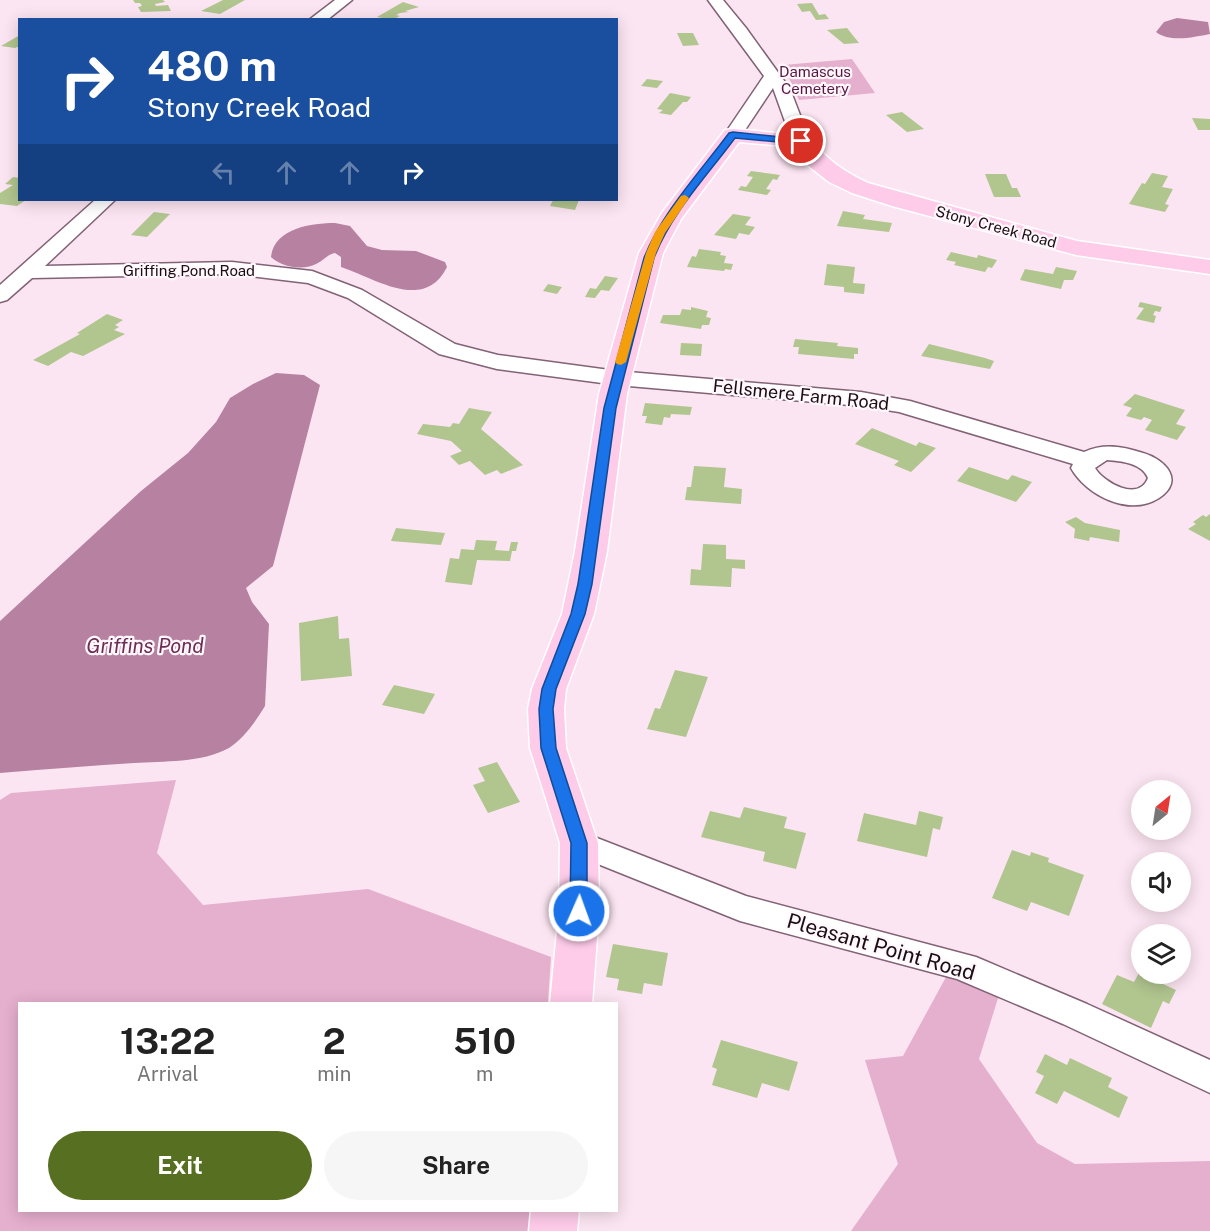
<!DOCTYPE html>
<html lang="en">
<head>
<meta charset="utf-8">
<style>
  :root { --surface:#fff; --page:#f6f6f6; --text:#222; --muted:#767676; --accent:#576f20 }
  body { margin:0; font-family:"Public Sans",sans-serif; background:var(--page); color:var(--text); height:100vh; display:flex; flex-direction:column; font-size:22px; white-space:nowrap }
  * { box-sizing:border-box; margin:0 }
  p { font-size:20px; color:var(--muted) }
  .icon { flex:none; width:33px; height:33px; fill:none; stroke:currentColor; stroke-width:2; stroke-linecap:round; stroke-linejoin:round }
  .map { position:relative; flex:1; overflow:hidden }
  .drawer { position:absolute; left:18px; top:1002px; width:600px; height:210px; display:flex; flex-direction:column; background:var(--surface); border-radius:0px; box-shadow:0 3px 15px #0003 }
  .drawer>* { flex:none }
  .guide { position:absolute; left:18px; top:18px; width:600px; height:183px; border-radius:0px; box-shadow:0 3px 15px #0003; background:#1a4fa0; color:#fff; overflow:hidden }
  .needle { width:39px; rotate:30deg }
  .controls { position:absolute; left:1131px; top:780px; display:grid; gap:12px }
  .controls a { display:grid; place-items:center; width:60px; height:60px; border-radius:50%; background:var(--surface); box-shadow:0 3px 15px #0003; font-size:30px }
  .pin { position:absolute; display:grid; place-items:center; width:51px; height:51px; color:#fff; margin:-26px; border:3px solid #fff; border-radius:50%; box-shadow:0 2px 6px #0007 }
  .me { position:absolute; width:66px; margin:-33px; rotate:2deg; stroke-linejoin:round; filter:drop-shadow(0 0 4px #0008) }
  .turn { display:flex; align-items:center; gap:21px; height:126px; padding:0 30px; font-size:27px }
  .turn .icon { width:78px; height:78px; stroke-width:2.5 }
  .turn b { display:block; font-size:42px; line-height:51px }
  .lanes { display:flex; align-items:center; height:57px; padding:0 30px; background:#0003; justify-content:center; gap:30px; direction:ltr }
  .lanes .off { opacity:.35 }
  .eta { display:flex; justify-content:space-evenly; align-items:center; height:102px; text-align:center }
  .eta b { font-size:36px; font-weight:700; line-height:42px }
  .cta { display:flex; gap:12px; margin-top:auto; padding:12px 30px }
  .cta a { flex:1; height:69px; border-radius:36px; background:var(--accent); color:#fff; font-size:24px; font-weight:700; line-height:69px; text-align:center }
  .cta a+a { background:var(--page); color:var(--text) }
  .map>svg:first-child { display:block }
</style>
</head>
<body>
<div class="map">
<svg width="1210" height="1231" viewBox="0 0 1210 1231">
  <rect width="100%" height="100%" fill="#fce5f2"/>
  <g fill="#e5afce">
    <polygon points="852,59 875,93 799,100 783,65"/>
    <polygon points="176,780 157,853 203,905 368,889 551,957 548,1003 20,1004 20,1210 533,1211 531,1231 0,1231 0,800 11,793"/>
    <polygon points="946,977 999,995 979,1059 1037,1143 1075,1164 1210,1161 1210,1231 851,1231 898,1164 865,1060 903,1056"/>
  </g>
  <g fill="#b782a1">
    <path d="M1177 18 1208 22 1210 34C1194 37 1170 43 1156 32L1164 22Z"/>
    <path d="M335 223 350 226 367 246 382 250 416 251 445 262 447 267C424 313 375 278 341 267V257L335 253C327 255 325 259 318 263 304 271 283 268 271 257 274 228 312 223 335 223Z"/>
    <path d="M276 373 304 375 320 385 273 566 246 588 252 602 269 624 265 706C256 721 244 738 229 748 202 763 163 761 134 763 89 766 45 769 0 773V621L141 491 188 453 216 422 230 398 253 384Z"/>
  </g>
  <g fill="#b1c58f">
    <polygon points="133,0 163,0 165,2 155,4 156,6 168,5 171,11 141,12 138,7 142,6 140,3 135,3"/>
    <polygon points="223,0 245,0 220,14 201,11"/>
    <polygon points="403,2 419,7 405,11 409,12 400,13 396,15 400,16 392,20 377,17"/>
    <polygon points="812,3 819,15 825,14 829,19 816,20 810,11 802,12 797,4"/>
    <polygon points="847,28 859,43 844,44 827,30"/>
    <polygon points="677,33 693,33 699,45 683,46"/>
    <polygon points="20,35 20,46 15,48 1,46"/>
    <polygon points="647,79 663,81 657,88 641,86"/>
    <polygon points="670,93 691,97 687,102 683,102 671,115 659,113 663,110 657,109"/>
    <polygon points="902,112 924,129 907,132 886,115"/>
    <polygon points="1192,118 1210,119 1210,130 1198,130"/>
    <polygon points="751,171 780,175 777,180 773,179 766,189 771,190 767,195 738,190 741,186 746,187 753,177 747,176"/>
    <polygon points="1152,173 1168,176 1162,187 1173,189 1165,204 1169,205 1165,212 1129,204 1142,183 1145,184"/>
    <polygon points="985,174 1006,174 1012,188 1017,188 1021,197 994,197"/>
    <polygon points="13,177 20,178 20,200 26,200 17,206 0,204 0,193 13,185 5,184"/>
    <polygon points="553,200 579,200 575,210 550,206"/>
    <polygon points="843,211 865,215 863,219 892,223 889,232 837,226"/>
    <polygon points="154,212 170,214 147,237 131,235"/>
    <polygon points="733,214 751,217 745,225 755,227 749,235 739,233 736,239 714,235"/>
    <polygon points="699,249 721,252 720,255 726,256 724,263 733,264 731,270 725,269 724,271 687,267 692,256 696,257"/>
    <polygon points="951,252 977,258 978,255 997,260 992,268 988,267 985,272 954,265 956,262 946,260"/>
    <polygon points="827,264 855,267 853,283 865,284 864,294 844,292 844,287 824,285"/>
    <polygon points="1056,267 1077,271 1073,280 1064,280 1061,289 1020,280 1025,269 1053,274"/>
    <polygon points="605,276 618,278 609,291 601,290 595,298 585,297 590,288 596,289"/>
    <polygon points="548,284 562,287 557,294 543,291"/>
    <polygon points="1140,302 1162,307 1160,312 1155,311 1153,315 1156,316 1154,323 1136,319 1144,308 1138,307"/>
    <polygon points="691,307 708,311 706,317 711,318 709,325 702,325 701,329 660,323 663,315 680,315 682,309 691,310"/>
    <polygon points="107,314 123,320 115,325 119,327 114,330 125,334 83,356 71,352 48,366 33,360 80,334 77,333"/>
    <polygon points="795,339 838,343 837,346 858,348 858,354 854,354 854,359 798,354 799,347 793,347"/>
    <polygon points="681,343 702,344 701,356 680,355"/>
    <polygon points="929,344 985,358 994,361 990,369 921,356"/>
    <polygon points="1135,394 1185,410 1176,424 1186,427 1177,440 1145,430 1152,420 1144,417 1141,420 1126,416 1132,408 1123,405"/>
    <polygon points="645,403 692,407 690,415 671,414 670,418 664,417 662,425 645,423 647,416 642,416"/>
    <polygon points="469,408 492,412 481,429 523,465 501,474 497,470 485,475 470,461 459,465 450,456 462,451 451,441 417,434 423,424 450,427 453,423 459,424"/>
    <polygon points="872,428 916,446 919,442 936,448 911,472 894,465 899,461 855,444"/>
    <polygon points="694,466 726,468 724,487 742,489 741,504 685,500 687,487 691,487"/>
    <polygon points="969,467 1008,480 1012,475 1032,482 1016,502 957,481"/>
    <polygon points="1210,514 1210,541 1188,529 1196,524 1193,522 1203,515 1206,517"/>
    <polygon points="1076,517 1085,523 1120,530 1119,542 1090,537 1089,541 1074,538 1075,529 1065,522"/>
    <polygon points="396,528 445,533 441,545 391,541"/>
    <polygon points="476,540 497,541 495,550 509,551 511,542 518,542 516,551 512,551 510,561 477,560 472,585 445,582 450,558 459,559 461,549 474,550"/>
    <polygon points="703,544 726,545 726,559 745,560 745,569 732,568 731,587 690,585 691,569 701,570"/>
    <polygon points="338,616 339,639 349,638 352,676 301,681 299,623"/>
    <polygon points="675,670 708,677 686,737 647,729 655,708 660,709"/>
    <polygon points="394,685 435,694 424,714 382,705"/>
    <polygon points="497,762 520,802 488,813 473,785 485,781 478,768"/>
    <polygon points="744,807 787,817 784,828 806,833 796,869 763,861 765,852 701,837 710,811 740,818"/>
    <polygon points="919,811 943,817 940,830 933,828 927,857 857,841 864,813 916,825"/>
    <polygon points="1012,850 1030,856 1031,852 1049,858 1048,862 1084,875 1069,916 1031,902 1027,911 992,898"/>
    <polygon points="613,944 668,953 662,986 644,983 642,994 617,990 619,979 606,977"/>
    <polygon points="1139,973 1176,990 1169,1004 1163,1001 1151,1028 1102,1004 1117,975 1134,982"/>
    <polygon points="721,1040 798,1062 789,1091 762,1083 757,1098 712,1085 717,1069 712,1067"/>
    <polygon points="1045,1054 1067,1065 1070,1058 1112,1078 1108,1087 1128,1097 1119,1118 1064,1091 1057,1104 1035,1093 1044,1076 1036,1072"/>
  </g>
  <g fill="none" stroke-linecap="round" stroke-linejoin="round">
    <defs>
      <g id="minor">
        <polygon points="335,0 352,0 327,20 309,20"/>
        <polygon points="708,0 723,0 746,28 790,89 810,141 807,145 795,145 792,141 773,88 739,139 727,139 724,135 764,76"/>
        <path d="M95 200H115L45 266 232 262 312 271 362 290 455 344 498 355 617 371 861 392 910 401 1084 452C1103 443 1122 446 1143 453 1164 459 1186 480 1159 498 1129 517 1086 495 1071 468L1073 464 899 412 861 406 617 385 497 369 439 354 348 298 308 283 232 274 32 278 7 300 0 302V285ZM1107 460C1121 461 1142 463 1148 478 1139 502 1104 483 1095 468Z"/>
        <polygon points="579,831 746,896 976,957 1087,1004 1210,1060 1210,1093 1063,1024 957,979 740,921 568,852 563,843 568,834"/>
      </g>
      <g id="major">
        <path d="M733 129 809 136C825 159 843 171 868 183L1077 241 1210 260V274L1076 255 892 206 852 193 829 182 805 163 794 147 739 142 681 219 663 253 627 394 607 551 594 614 566 689 564 709 566 748 598 843 599 911 592 1004H550L559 911 560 843 530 748 528 709 532 689 562 614 575 551 599 394 639 253 662 213 725 130Z"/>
        <polygon points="531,1210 579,1210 577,1231 529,1231"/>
      </g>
    </defs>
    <use href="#minor" stroke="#826275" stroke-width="3"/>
    <use href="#major" stroke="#fff" stroke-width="3"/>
    <use href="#minor" fill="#fff" fill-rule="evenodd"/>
    <use href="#major" fill="#fecbe9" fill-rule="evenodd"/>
  </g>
  <path fill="#1a73e8" stroke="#114b97" stroke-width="1.5" d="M733 132 801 139 806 141 801 144 735 138C707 176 671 213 654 258L616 408 592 584 585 614 556 689 553 709 556 748 587 843V911L585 916 579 918 573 916 570 911 571 843 541 748 539 709 542 689 571 614 578 584 604 408 644 258C662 212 700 172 729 133Z"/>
  <polygon fill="#f59e0b" points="685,195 689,198 665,233 656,253 626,362 621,365 617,364 615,362 646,253 655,232 681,196"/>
  <g text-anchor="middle" stroke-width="4.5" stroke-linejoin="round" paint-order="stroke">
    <g font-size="15" fill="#571742" stroke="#fff7fb">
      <text x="815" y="77">Damascus<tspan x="815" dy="17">Cemetery</tspan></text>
    </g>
    <g font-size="15" fill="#190d14" stroke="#fff7fb">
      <text transform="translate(996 227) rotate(15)" y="5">Stony Creek Road</text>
      <text x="189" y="276">Griffing Pond Road</text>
    </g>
    <g font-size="18" fill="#190d14" stroke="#fff7fb">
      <text transform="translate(801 395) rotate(6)" y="6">Fellsmere Farm Road</text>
    </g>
    <g font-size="20" font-style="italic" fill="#6e2d56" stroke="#fff7fb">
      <text x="145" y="653">Griffins Pond</text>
    </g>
    <g font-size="21" fill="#190d14" stroke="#fff7fb">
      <text transform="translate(881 947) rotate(16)" y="7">Pleasant Point Road</text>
    </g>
  </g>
</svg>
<div class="controls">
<a><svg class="needle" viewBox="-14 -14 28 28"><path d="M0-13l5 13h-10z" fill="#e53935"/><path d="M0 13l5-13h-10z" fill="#767676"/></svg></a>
<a><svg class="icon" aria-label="sound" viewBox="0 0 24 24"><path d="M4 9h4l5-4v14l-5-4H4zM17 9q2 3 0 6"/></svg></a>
<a><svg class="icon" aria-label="layers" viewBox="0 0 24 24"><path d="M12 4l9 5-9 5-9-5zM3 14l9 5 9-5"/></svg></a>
</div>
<div class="pin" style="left:801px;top:141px;background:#d93025"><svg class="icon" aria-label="arrive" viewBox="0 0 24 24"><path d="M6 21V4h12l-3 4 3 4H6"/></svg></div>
<svg class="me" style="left:579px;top:911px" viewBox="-20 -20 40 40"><circle r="17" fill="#1a73e8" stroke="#fff" stroke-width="3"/><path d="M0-11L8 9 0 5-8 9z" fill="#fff"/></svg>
<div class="guide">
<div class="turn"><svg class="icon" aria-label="right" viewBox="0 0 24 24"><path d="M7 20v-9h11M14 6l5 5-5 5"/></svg><div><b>480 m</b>Stony Creek Road</div></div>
<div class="lanes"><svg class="icon off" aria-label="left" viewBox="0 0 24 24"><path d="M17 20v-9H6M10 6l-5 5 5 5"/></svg><svg class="icon off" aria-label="ahead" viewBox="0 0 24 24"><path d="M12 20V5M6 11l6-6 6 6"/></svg><svg class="icon off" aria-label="ahead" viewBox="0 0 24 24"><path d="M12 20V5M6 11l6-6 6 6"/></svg><svg class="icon" aria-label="right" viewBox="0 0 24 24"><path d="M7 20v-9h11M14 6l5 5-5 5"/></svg></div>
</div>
<section class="drawer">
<div class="eta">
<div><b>13:22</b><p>Arrival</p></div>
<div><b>2</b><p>min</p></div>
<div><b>510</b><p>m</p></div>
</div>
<div class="cta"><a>Exit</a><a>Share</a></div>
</section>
</div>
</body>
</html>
